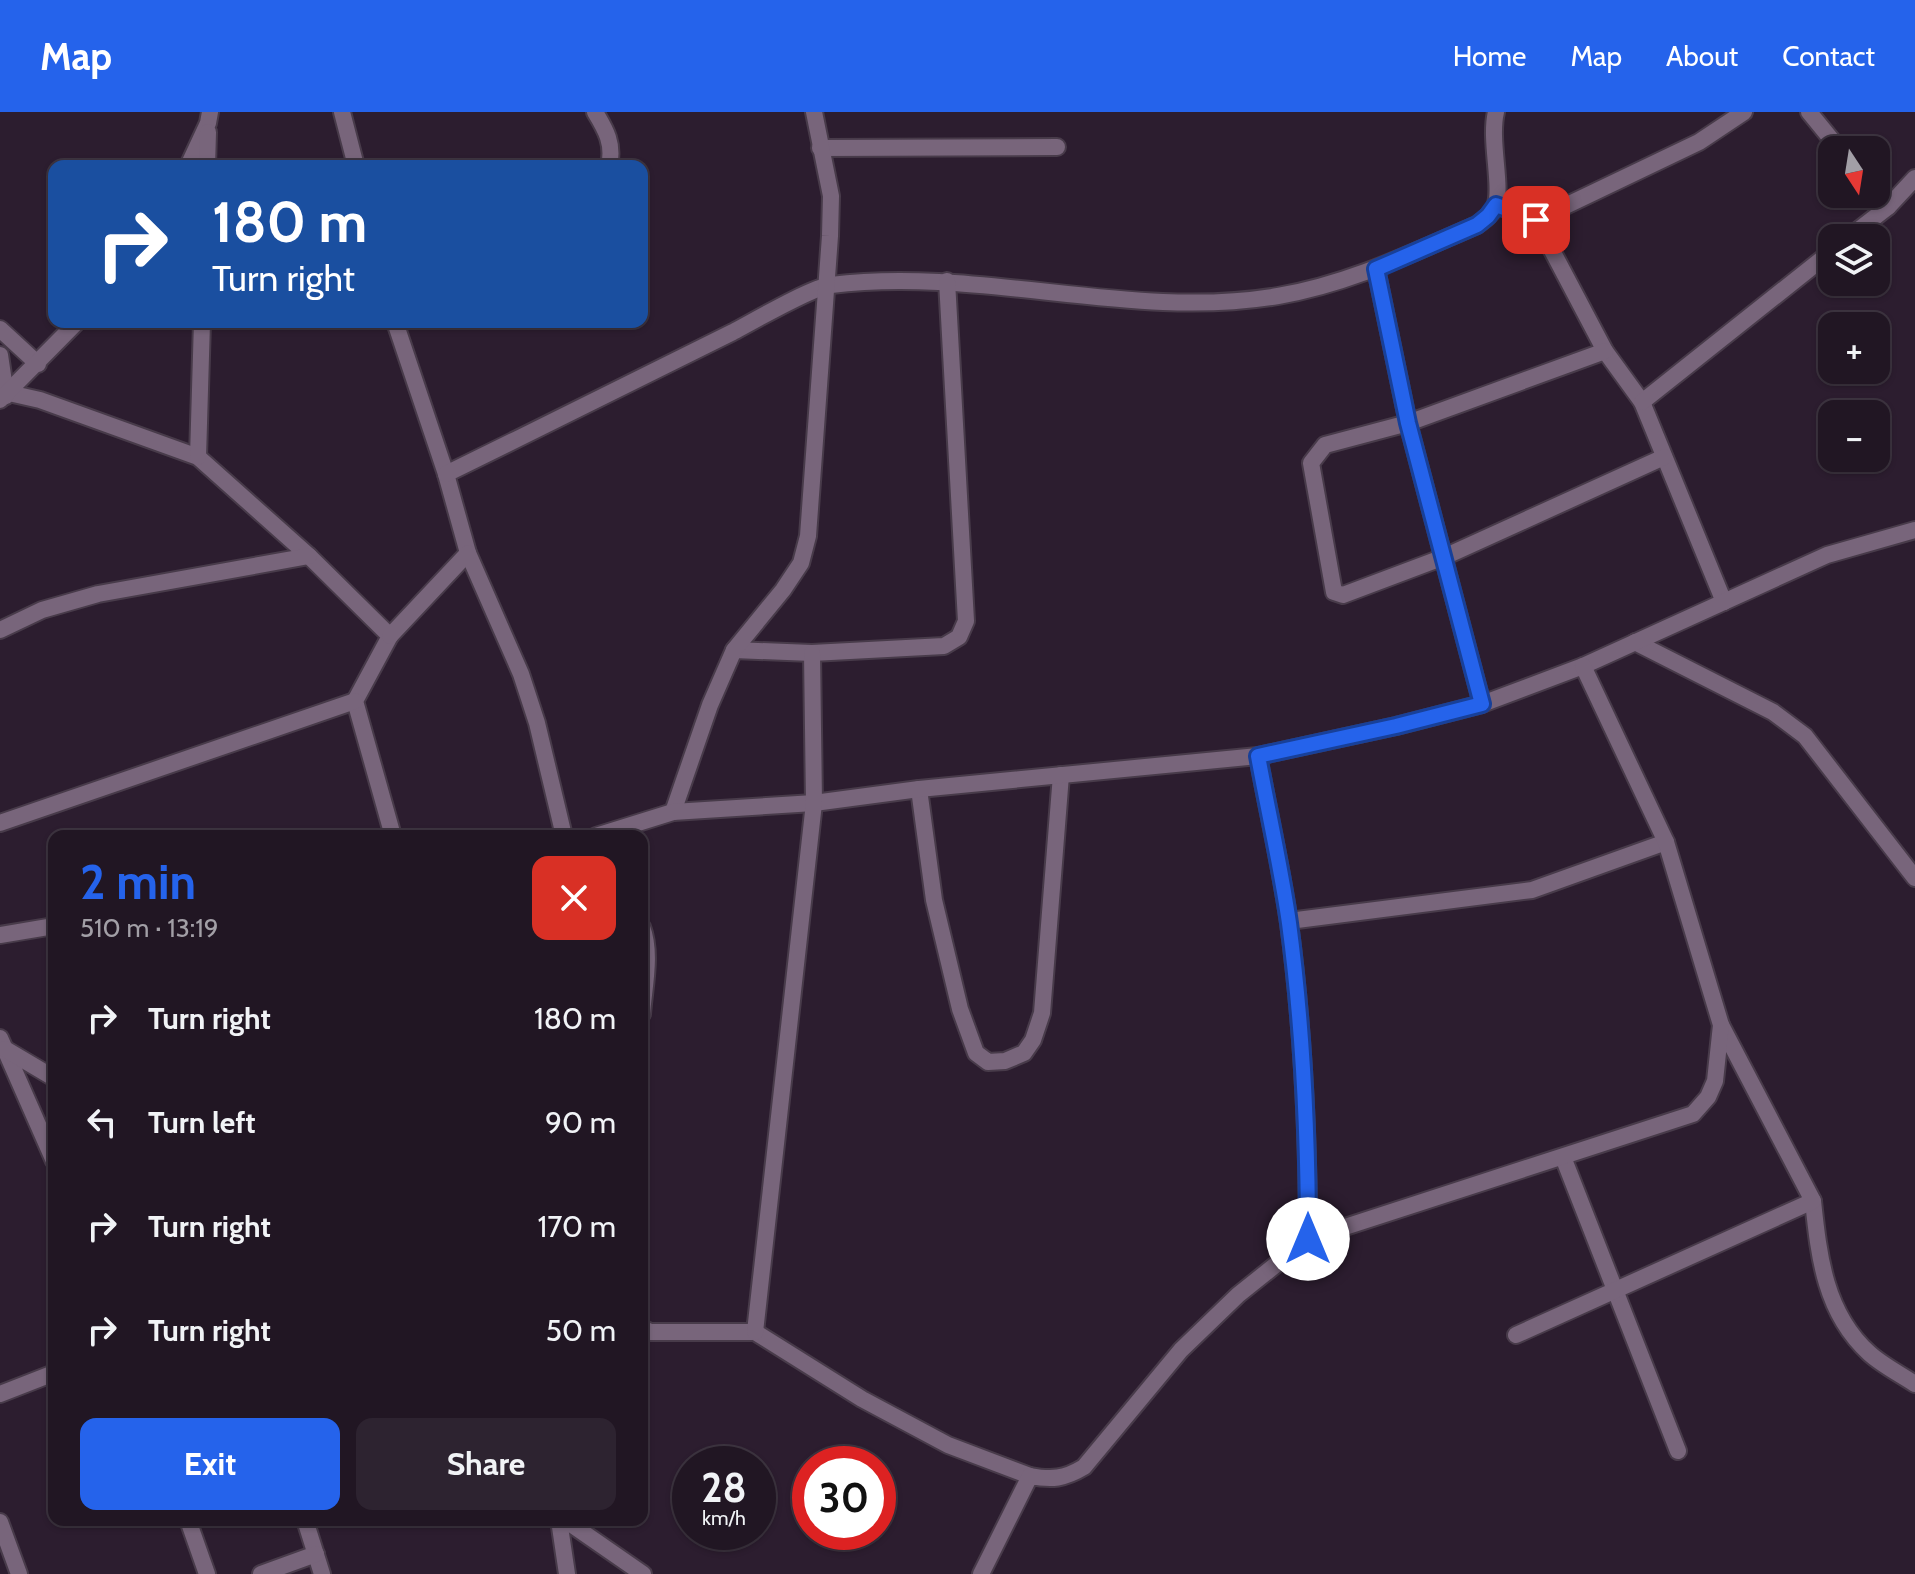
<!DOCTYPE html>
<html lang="en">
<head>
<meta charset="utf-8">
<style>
  :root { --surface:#211623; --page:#2d2330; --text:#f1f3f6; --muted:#a29fa6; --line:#3e3541; --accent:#2563eb }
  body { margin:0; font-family:Cabin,sans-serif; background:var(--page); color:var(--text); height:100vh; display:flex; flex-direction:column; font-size:30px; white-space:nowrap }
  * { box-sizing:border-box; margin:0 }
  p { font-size:26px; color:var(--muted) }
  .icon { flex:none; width:44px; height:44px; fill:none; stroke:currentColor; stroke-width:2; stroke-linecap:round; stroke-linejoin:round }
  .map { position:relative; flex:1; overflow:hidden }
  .sheet { position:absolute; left:48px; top:718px; width:600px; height:696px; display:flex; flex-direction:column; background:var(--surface); border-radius:16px; box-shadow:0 2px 6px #0004,0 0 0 2px var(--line) }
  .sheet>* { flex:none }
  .top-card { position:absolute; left:48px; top:48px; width:600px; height:168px; border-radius:16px; box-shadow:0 2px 6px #0004,0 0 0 2px var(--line); background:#1a4fa0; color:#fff; overflow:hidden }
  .needle { width:52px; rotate:168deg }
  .controls { position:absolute; left:1818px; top:24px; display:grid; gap:16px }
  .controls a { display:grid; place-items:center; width:72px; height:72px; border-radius:16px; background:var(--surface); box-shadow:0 2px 6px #0004,0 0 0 2px var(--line); font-size:40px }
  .speed { position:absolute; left:672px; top:1334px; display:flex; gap:16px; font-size:40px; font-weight:700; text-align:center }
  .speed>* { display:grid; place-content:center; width:104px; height:104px; border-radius:50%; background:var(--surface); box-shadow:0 2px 6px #0004,0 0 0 2px var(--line); line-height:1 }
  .speed small { font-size:20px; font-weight:400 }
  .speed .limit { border:12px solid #d22; background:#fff; color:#111 }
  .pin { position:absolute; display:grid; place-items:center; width:68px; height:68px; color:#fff; margin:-34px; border-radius:16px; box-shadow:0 4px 12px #0006 }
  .me { position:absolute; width:88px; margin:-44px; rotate:0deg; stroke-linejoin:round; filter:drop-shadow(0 0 6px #0008) }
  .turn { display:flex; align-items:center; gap:28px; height:168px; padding:0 32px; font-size:36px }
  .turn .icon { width:104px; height:104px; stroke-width:2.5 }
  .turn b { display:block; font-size:56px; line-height:68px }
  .round { display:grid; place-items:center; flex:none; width:84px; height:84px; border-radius:16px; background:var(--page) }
  .summary { display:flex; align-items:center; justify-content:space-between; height:136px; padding:0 32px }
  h1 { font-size:48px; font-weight:700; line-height:60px; color:var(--accent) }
  .cta { display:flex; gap:16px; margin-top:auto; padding:16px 32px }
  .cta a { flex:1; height:92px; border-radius:16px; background:var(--accent); color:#fff; font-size:32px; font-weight:700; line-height:92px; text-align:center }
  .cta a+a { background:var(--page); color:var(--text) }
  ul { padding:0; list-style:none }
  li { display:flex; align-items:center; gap:24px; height:104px; padding:0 32px }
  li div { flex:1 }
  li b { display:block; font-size:30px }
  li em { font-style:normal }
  header { display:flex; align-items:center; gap:48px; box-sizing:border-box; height:112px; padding:0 40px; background:var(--accent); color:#fff }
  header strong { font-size:38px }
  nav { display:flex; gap:44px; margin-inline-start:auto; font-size:28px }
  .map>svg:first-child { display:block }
</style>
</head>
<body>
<header>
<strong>Map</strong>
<nav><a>Home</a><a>Map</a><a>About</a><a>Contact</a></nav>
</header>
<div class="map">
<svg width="1915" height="1462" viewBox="0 0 1915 1462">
  <rect width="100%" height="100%" fill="#2c1d2f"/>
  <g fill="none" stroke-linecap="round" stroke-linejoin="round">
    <defs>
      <g id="street">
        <polyline points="342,0 356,54"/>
        <path d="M595 0C606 18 614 32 609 54"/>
        <polyline points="1809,0 1840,38"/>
        <polyline points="820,36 1057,35"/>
        <polyline points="188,54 208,11 210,0"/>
        <polyline points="207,54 208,20"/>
        <polyline points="1496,93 1536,108 1699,30 1744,0"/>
        <polyline points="1888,95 1915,66"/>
        <polyline points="1536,108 1605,239 1642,290 1724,490"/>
        <polyline points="1848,126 1888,95 1876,81"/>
        <polyline points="1376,157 1408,311 1482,592"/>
        <polyline points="395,210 446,362 468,441 521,562 537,611 564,724"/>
        <polyline points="0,217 38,252"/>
        <polyline points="1605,239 1408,311 1325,333 1311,351 1334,480 1343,483 1444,445 1664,345"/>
        <polyline points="0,243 6,284"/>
        <polyline points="9,281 40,288 198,345 309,444 390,524 355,589 393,724"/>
        <polyline points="0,288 77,210"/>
        <polyline points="1642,290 1832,139"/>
        <polyline points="198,345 202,210"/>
        <path d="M446 362C542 315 638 267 733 220 754 209 812 175 831 173 980 154 1131 209 1278 184 1349 172 1412 141 1477 113 1484 108 1491 103 1495 95 1503 76 1489 28 1496 0"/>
        <polyline points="0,518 42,498 98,482 309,444"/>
        <polyline points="390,524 468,441"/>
        <polyline points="1635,530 1773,600 1805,624 1915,766"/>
        <polyline points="734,538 812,541 944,534 959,525 966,509 947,169"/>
        <path d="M1258 644C1268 699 1281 755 1289 811 1303 916 1308 1021 1308 1127"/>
        <polyline points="919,677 934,788 960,897 976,941 988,950 1005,949 1024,941 1033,928 1042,901 1061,663"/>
        <polyline points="673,700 710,593 734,538 783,478 801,451 808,424 830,124 831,84 814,0"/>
        <polyline points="0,711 355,589"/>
        <polyline points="596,724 673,700 814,691 919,677 1258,644 1396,614 1482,592 1583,554 1827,443 1915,418"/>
        <polyline points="1289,809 1532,778 1666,730"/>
        <path d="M642 815C652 841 644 875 642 902"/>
        <polyline points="0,823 54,814"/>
        <polyline points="0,926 54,1049"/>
        <polyline points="5,937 54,966"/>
        <polyline points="1563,1045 1678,1339"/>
        <path d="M1813 1089C1819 1145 1825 1201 1869 1241 1882 1253 1900 1262 1915 1272"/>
        <polyline points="642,1216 650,1220 755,1220 862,1287 948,1333 1030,1364"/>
        <polyline points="755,1220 814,691 812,541"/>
        <polyline points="1516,1223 1813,1089 1721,913"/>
        <polyline points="0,1282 54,1261"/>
        <polyline points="188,1408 207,1462"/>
        <polyline points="305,1408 322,1462"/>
        <polyline points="559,1408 567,1462"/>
        <polyline points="565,1408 643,1462"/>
        <polyline points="0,1410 19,1462"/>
        <polyline points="261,1462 316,1442"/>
        <path d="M981 1462 1030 1364C1052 1368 1064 1367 1084 1355L1181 1238 1238 1183 1308 1127 1693 1002 1708 985 1715 969 1721 913 1666 730 1583 554"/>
      </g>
    </defs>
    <use href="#street" stroke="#483b4a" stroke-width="20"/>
    <use href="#street" stroke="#78657b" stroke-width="16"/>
  </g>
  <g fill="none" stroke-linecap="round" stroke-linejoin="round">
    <defs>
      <path id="route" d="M1308 1127C1308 1021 1303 916 1289 811 1281 755 1268 699 1258 644L1396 614 1482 592 1408 311 1376 157 1477 113 1488 104 1496 93 1536 108"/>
    </defs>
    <use href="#route" stroke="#184099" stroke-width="20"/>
    <use href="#route" stroke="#2563eb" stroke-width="14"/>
  </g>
</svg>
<div class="controls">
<a><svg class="needle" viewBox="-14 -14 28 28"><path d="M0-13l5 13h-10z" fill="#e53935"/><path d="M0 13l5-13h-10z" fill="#a29fa6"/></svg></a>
<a><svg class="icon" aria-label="layers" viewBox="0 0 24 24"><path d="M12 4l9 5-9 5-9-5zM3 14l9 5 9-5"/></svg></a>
<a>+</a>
<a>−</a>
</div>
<div class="speed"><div>28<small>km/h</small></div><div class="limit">30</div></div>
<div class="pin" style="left:1536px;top:108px;background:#d93025"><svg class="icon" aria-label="arrive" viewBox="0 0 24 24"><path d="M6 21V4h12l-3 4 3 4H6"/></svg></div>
<svg class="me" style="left:1308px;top:1127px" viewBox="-20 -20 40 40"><circle r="19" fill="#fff"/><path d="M0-13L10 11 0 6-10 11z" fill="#2563eb"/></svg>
<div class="top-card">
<div class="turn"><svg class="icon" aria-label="right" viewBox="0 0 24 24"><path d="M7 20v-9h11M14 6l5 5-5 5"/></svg><div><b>180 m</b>Turn right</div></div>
</div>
<section class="sheet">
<div class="summary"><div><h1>2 min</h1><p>510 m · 13:19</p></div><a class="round" style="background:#d93025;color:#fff"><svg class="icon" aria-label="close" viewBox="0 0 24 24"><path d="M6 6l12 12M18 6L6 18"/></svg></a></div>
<ul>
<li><svg class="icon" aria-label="right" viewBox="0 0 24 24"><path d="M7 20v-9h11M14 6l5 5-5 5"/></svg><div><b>Turn right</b></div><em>180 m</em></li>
<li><svg class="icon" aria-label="left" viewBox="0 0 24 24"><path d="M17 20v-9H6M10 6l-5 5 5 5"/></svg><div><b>Turn left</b></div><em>90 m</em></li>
<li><svg class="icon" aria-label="right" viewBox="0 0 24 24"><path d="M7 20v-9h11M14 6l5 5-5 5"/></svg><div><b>Turn right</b></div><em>170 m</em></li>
<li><svg class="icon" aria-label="right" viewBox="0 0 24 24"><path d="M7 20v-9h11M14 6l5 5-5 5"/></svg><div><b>Turn right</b></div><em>50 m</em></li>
</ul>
<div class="cta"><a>Exit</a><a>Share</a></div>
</section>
</div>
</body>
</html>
